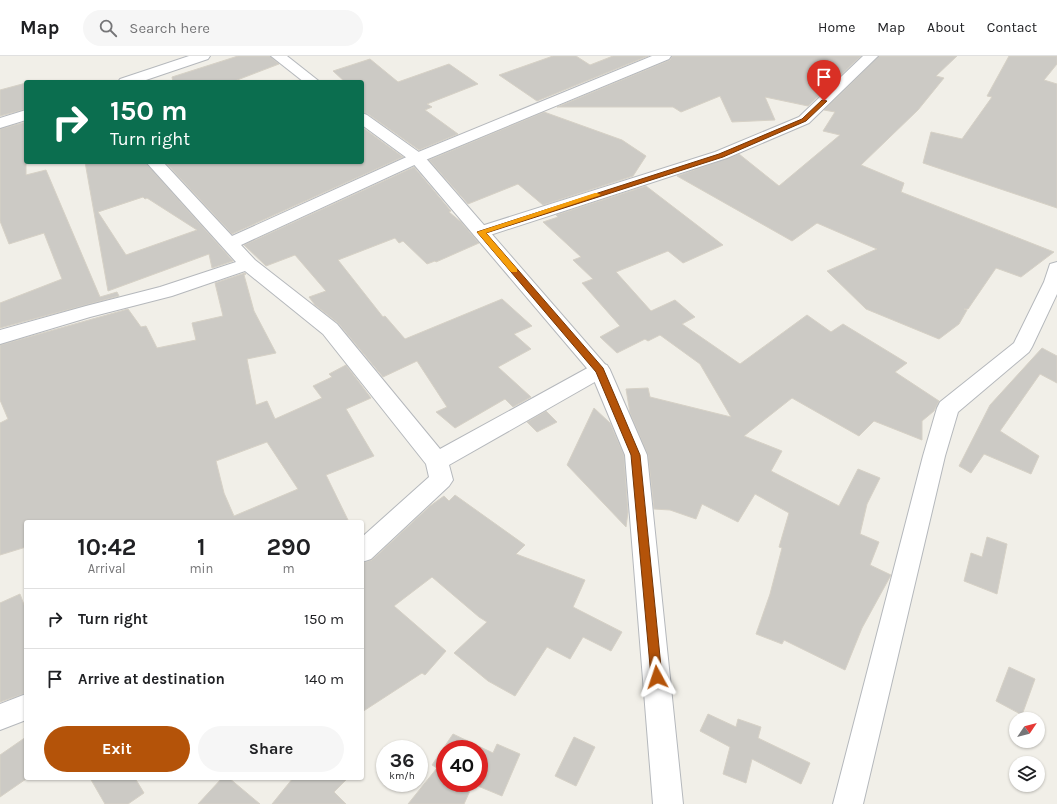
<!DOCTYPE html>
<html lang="en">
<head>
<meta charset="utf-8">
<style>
  :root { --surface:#fff; --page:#f6f6f6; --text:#202124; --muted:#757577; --line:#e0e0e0; --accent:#b45309 }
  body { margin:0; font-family:Karla,sans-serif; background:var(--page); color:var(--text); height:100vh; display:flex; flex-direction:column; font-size:15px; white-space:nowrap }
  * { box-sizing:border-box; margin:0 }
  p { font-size:13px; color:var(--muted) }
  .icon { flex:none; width:22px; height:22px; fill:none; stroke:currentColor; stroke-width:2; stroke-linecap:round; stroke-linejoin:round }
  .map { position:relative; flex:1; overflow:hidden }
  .drawer { position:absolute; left:24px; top:464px; width:340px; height:260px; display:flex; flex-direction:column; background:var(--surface); border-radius:4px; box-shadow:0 1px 3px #0004 }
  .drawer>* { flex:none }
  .guide { position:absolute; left:24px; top:24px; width:340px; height:84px; border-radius:4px; box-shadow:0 1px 3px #0004; background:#0b6e4f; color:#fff; overflow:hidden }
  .needle { width:26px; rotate:55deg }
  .controls { position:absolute; left:1009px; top:656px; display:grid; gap:8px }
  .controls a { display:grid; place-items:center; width:36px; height:36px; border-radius:50%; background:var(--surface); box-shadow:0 1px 3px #0004; font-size:20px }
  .speed { position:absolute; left:376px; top:684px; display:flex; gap:8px; font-size:20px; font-weight:700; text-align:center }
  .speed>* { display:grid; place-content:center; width:52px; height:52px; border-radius:50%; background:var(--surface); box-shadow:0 1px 3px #0004; line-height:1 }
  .speed small { font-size:10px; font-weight:400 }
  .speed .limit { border:6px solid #d22; background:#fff; color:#111 }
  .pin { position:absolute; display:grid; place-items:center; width:34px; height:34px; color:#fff; margin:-41px -17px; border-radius:50% 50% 50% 0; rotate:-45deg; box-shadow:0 0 4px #0007 }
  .pin .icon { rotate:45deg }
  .me { position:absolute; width:44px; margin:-22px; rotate:355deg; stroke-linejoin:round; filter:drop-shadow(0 0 3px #0008) }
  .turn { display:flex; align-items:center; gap:14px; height:84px; padding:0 20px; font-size:18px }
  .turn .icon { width:52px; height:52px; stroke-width:2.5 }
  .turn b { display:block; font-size:28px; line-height:34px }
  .eta { display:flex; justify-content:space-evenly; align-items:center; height:68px; text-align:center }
  .eta b { font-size:24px; font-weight:700; line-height:28px }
  .action { display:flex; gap:8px; margin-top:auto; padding:8px 20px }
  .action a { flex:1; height:46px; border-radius:24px; background:var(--accent); color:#fff; font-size:16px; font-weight:700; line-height:46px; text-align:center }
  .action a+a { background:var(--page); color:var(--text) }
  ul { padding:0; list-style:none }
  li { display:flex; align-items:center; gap:12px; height:60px; padding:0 20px; border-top:1px solid var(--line) }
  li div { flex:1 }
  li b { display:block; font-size:15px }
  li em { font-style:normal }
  header { display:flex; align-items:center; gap:24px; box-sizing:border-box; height:56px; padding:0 20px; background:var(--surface); border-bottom:1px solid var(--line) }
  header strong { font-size:19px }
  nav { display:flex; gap:22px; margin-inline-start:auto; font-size:14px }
  .search { width:280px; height:36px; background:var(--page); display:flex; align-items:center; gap:10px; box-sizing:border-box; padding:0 14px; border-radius:22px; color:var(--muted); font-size:15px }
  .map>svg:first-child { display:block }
</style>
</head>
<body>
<header>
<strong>Map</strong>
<div class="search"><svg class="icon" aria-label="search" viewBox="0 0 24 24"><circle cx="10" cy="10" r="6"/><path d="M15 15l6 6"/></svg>Search here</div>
<nav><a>Home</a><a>Map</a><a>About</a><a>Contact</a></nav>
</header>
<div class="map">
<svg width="1057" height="748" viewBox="0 0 1057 748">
  <rect width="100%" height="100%" fill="#f1efe8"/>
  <g fill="#cccac5" stroke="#d6d1c6" fill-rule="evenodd">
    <polygon points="238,0 270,0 279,8 232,26 173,26 172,21"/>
    <polygon points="553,0 576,0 590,9 613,0 648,0 537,45 499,19"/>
    <polygon points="672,0 861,0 808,50 765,41 775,64 732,66 720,40 681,56 673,51 557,51 670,4"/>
    <polygon points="879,0 957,0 936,20 944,22 918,54 861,109 904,127 901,136 1054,196 1021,221 996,212 968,253 964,253 967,254 959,268 939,283 866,253 827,215 877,193 817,167 792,185 677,120 739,98 779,130 840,79 823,75 835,56 824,54"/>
    <polygon points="1009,0 1057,0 1057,8 1044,24 1057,28 1057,152 923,107 931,76 962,83 992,41 987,40"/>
    <polygon points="370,3 398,26 449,8 478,28 427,48 432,51 425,54 458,78 419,94 368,58 362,56 362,26 345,26 333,15"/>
    <polygon points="26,27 26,53 0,60 0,34"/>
    <polygon points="544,56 622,84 646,100 633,120 543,149 518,128 468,148 429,104"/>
    <polygon points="26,66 26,119 46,114 100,241 117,236 119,240 0,272 0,247 62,223 44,177 9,188 0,165 0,73"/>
    <polygon points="362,71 403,101 232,178 165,106 362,106"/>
    <path d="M85 106H145L233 205 212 212 209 198 108 235ZM143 141 145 143 147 142 197 174 126 199 98 156Z"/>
    <polygon points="414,111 451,155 449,156 461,166 479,187 436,206 435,205 427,208 403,185 399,187 395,182 338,204 383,261 385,260 405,283 502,243 532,270 514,278 531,293 498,311 531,341 513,351 505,343 455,372 436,356 447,351 417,305 383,321 338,267 315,249 309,241 326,235 295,199 266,210 244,189"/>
    <polygon points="646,130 723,189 683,207 668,195 616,216 651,255 675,244 695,261 682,268 740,308 807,259 831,276 843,268 907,307 895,316 939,345 934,355 922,365 922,384 874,365 859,380 792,342 744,380 782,395 771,415 839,450 858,413 880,422 867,448 860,478 879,486 870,509 891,519 862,572 845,614 784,584 782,588 756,578 770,538 782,492 779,491 789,457 755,438 738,466 702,448 696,463 670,454 654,453 648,399 630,357 626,333 648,332 650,341 731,361 700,308 660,279 648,285 645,283 617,297 600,281 620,270 582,227 593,223 573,204 581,201 543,166 558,161 556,159"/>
    <path d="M245 217 246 218 244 219 254 255 276 297 247 303 256 349 267 345 275 363 322 342 313 330 332 321 329 318 346 309 371 342 346 353 374 400 326 419 349 466H26V491L0 499V367L8 363 0 344V289L128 253 141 271 146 270 157 292 196 284 192 267 223 260 215 227ZM267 386 298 433 234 460 224 437 216 405Z"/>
    <polygon points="1042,292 1057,300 1057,327 1040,318 1000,375 1039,400 1031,418 984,398 971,417 959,410 990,349"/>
    <polygon points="594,352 610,367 624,399 628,456 626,471 567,409"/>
    <polygon points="546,355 557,366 537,376 527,366"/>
    <polygon points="455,439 525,489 516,498 585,524 573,551 622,576 611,595 583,581 570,603 547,591 515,640 488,625 454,597 487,566 479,561 432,521 394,550 446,595 425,619 422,617 362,656 362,507 372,504 430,450 444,440 449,445"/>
    <polygon points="987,481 1007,488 997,538 964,525 971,497 982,501"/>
    <polygon points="20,538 26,554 26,637 0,646 0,547"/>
    <polygon points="1009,611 1035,623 1022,659 996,645"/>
    <polygon points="708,658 736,671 738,663 761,671 758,682 810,707 801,728 752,703 746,727 723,718 730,691 700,675"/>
    <path d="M453 678 493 697 497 688 520 698 502 740 473 728 464 748H408L437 712 432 709ZM445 693H479V727H445Z"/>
    <polygon points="26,681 26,723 0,741 0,699"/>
    <polygon points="574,681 595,691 576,730 555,720"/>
    <polygon points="90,722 135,722 144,737 128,748 105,748"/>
    <polygon points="222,722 229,722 260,748 198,748"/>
    <polygon points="293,722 348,722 334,736 346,748 272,748"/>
  </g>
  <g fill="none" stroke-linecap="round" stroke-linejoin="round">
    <defs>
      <g id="minor">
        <polygon points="189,0 210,0 208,3 140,26 118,26 120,23"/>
        <polygon points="652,0 671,0 669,3 423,105 241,189 255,204 337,268 440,393 593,309 600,307 607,309 610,314 607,319 449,409 453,424 449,430 371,503 362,506 362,481 429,421 426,408 323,278 245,215 172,240 90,261 0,288 0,274 86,250 160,231 236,206 146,106 163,106 232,180 411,99"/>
        <polygon points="863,0 878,0 809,67 727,102 487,180 481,181 475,180 472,176 475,172 715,96 799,61"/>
        <polygon points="26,54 26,64 0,72 0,62"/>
        <polygon points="1057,206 1057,238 1032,291 1029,296 958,356 945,400 863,748 833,748 923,400 937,352 940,346 1014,287 1044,226 1050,208"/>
        <polygon points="26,638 26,664 0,674 0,648"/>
      </g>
      <g id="tertiary">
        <polygon points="271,0 287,0 320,26 304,26"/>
        <polygon points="362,57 367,59 423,99 610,314 647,399 683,748 653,748 625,399 591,317 411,105 362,69"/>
      </g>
    </defs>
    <use href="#minor" stroke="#b5b8bc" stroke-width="2"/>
    <use href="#tertiary" stroke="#b5b8bc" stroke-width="2"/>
    <use href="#minor" fill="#fff" fill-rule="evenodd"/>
    <use href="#tertiary" fill="#fff" fill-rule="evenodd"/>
  </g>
  <polygon fill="#b45309" stroke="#753606" points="822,44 827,45 806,65 723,101 486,177 603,312 640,399 662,621 661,625 657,626 653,625 651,621 631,399 596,316 477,176 719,98 802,63"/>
  <polygon fill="#f59e0b" points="595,137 597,137 601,139 486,177 517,213 517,216 511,216 477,176"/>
</svg>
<div class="controls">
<a><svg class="needle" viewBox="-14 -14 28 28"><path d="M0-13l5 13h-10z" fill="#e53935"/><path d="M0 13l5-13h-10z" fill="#757577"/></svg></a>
<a><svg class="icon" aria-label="layers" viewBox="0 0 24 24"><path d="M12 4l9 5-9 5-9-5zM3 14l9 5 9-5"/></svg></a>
</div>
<div class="speed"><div>36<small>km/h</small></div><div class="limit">40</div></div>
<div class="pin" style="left:824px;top:45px;background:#d93025"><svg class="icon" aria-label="arrive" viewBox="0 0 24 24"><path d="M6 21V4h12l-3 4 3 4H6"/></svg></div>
<svg class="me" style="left:657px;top:621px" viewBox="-20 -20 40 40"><path d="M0-17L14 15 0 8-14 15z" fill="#b45309" stroke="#fff" stroke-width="4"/></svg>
<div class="guide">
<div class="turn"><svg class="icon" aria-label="right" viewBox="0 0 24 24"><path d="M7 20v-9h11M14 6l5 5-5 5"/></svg><div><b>150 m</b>Turn right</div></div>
</div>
<section class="drawer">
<div class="eta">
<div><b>10:42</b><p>Arrival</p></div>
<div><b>1</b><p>min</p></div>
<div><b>290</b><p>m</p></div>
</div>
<ul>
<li><svg class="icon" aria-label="right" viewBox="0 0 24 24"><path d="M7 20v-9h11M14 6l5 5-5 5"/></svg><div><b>Turn right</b></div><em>150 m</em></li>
<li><svg class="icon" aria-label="arrive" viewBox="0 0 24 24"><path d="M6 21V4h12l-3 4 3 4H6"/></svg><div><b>Arrive at destination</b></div><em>140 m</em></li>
</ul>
<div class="action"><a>Exit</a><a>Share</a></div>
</section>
</div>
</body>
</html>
